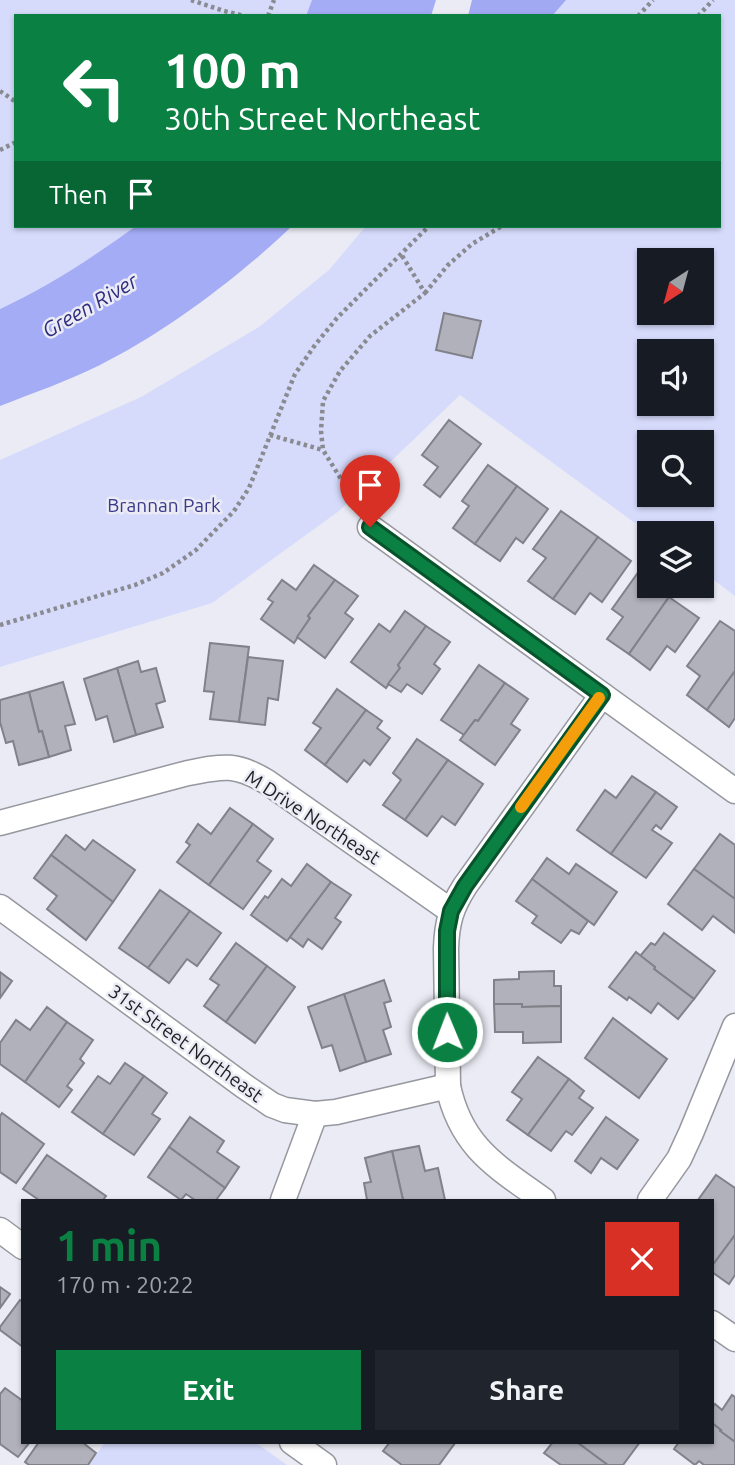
<!DOCTYPE html>
<html lang="en">
<head>
<meta charset="utf-8">
<style>
  :root { --surface:#171b24; --page:#20242c; --text:#f1f3f6; --muted:#9ea1a6; --accent:#0b8043 }
  body { margin:0; font-family:Ubuntu,sans-serif; background:var(--page); color:var(--text); height:100vh; display:flex; flex-direction:column; font-size:26px; white-space:nowrap }
  * { box-sizing:border-box; margin:0 }
  p { font-size:23px; color:var(--muted) }
  .icon { flex:none; width:38px; height:38px; fill:none; stroke:currentColor; stroke-width:2; stroke-linecap:round; stroke-linejoin:round }
  .map { position:relative; flex:1; overflow:hidden }
  .details { position:absolute; left:21px; top:1199px; width:693px; height:245px; display:flex; flex-direction:column; background:var(--surface); border-radius:0px; box-shadow:0 2px 5px #0004 }
  .details>* { flex:none }
  .banner { position:absolute; left:14px; top:14px; width:707px; height:214px; border-radius:0px; box-shadow:0 2px 5px #0004; background:#0b8043; color:#fff; overflow:hidden }
  .needle { width:46px; rotate:216deg }
  .controls { position:absolute; left:637px; top:248px; display:grid; gap:14px }
  .controls a { display:grid; place-items:center; width:77px; height:77px; border-radius:0px; background:var(--surface); box-shadow:0 2px 5px #0004; font-size:35px }
  .pin { position:absolute; display:grid; place-items:center; width:60px; height:60px; color:#fff; margin:-72px -30px; border-radius:50% 50% 50% 0; rotate:-45deg; box-shadow:0 0 7px #0007 }
  .pin .icon { rotate:45deg }
  .me { position:absolute; width:77px; margin:-38px; rotate:359deg; stroke-linejoin:round; filter:drop-shadow(0 0 5px #0008) }
  .turn { display:flex; align-items:center; gap:24px; height:147px; padding:0 35px; font-size:32px }
  .turn .icon { width:91px; height:91px; stroke-width:2.5 }
  .turn b { display:block; font-size:49px; line-height:60px }
  .then { display:flex; align-items:center; height:66px; padding:0 35px; background:#0003; gap:14px; font-size:26px }
  .round { display:grid; place-items:center; flex:none; width:74px; height:74px; border-radius:0px; background:var(--page) }
  .overview { display:flex; align-items:center; justify-content:space-between; height:119px; padding:0 35px }
  h1 { font-size:42px; font-weight:700; line-height:52px; color:var(--accent) }
  .button { display:flex; gap:14px; margin-top:auto; padding:14px 35px }
  .button a { flex:1; height:80px; border-radius:0px; background:var(--accent); color:#fff; font-size:28px; font-weight:700; line-height:80px; text-align:center }
  .button a+a { background:var(--page); color:var(--text) }
  .map>svg:first-child { display:block }
</style>
</head>
<body>
<div class="map">
<svg width="735" height="1465" viewBox="0 0 735 1465">
  <rect width="100%" height="100%" fill="#eaebf4"/>
  <g fill="#d6dbfc" fill-rule="evenodd">
    <path d="M0 0H312L306 16H16V226H136C93 257 48 287 0 309Z"/>
    <path d="M542 0H735V596L702 571V534H650L460 395 339 511 212 603 0 667V460L141 397 259 327 329 270 366 226H719V16H530ZM649 261H702V313H649ZM649 352H702V404H649ZM649 443H702V495H649Z"/>
    <polygon points="105,1442 255,1442 287,1465 89,1465"/>
  </g>
  <polygon fill="#a1a9f3" points="472,0 566,0 552,16 468,16"/>
  <g fill="#a4acf6">
    <polygon points="312,0 436,0 431,16 306,16"/>
    <path d="M136 226H292C239 277 166 332 100 365 68 381 33 393 0 406V309C48 287 93 257 136 226Z"/>
  </g>
  <g fill="#b0b1ba" stroke="#808189" stroke-width="2">
    <polygon points="444,313 481,321 472,358 436,350"/>
    <polygon points="449,420 481,444 440,497 424,485 438,467 422,455"/>
    <polygon points="488,465 517,486 475,544 453,528 469,506 462,501"/>
    <polygon points="517,486 548,509 523,543 516,538 500,561 475,544"/>
    <polygon points="561,511 598,537 553,599 528,581 546,558 533,549"/>
    <polygon points="598,537 631,561 602,602 590,593 575,614 553,599"/>
    <polygon points="314,565 335,580 308,616 310,618 294,643 261,619 273,602 268,599 282,580 296,590"/>
    <polygon points="637,574 649,583 649,586 654,586 669,597 629,654 607,639 623,617 612,609"/>
    <polygon points="335,580 358,596 345,613 353,619 325,658 297,637 310,618 308,616"/>
    <polygon points="669,597 699,618 675,652 667,646 650,670 629,654"/>
    <polygon points="405,611 426,626 398,665 400,668 386,688 351,662 379,624 390,632"/>
    <polygon points="720,621 735,631 735,671 707,710 687,695 700,676 687,666"/>
    <polygon points="426,626 450,642 434,664 440,669 422,694 407,684 401,692 388,684 400,668 398,665"/>
    <polygon points="210,643 249,647 239,722 210,719 214,692 204,691"/>
    <polygon points="248,657 283,661 278,700 268,698 265,725 239,722"/>
    <polygon points="138,661 141,672 156,668 165,701 156,704 163,727 136,735 117,668"/>
    <polygon points="479,665 505,683 478,721 475,720 464,735 441,720"/>
    <polygon points="117,668 136,735 114,742 107,716 96,720 84,679"/>
    <polygon points="735,671 735,718 729,727 707,710"/>
    <polygon points="63,682 75,724 65,726 71,750 49,757 42,731 39,732 29,692"/>
    <polygon points="505,683 528,699 511,724 520,730 495,765 460,740 475,720 478,721"/>
    <polygon points="337,689 366,710 325,765 305,750 321,728 313,723"/>
    <polygon points="29,692 39,732 42,731 49,757 19,765 13,741 6,743 0,722 0,700"/>
    <polygon points="366,710 382,721 377,728 390,738 370,765 364,760 347,782 325,765"/>
    <polygon points="417,739 448,760 405,820 383,805 401,780 393,773"/>
    <polygon points="448,760 483,784 455,825 442,816 427,836 405,820"/>
    <polygon points="632,776 656,792 611,854 577,830 605,790 616,798"/>
    <polygon points="656,792 677,807 661,829 656,825 652,830 672,843 646,878 611,854"/>
    <polygon points="230,808 253,824 209,885 177,862 190,845 186,842 198,824 211,834"/>
    <polygon points="253,824 273,839 257,861 271,871 243,909 209,885"/>
    <polygon points="720,834 735,845 735,899 694,869"/>
    <polygon points="66,835 85,850 93,840 135,870 113,902 51,855"/>
    <polygon points="51,855 113,902 86,940 47,909 57,896 34,878"/>
    <polygon points="547,858 569,874 576,864 617,892 594,925 532,879"/>
    <polygon points="307,864 331,882 287,941 251,915 265,896 268,898 282,879 291,886"/>
    <polygon points="694,869 735,899 735,933 713,916 702,930 668,904"/>
    <polygon points="532,879 588,921 579,934 571,930 561,943 532,923 537,916 516,901"/>
    <polygon points="331,882 351,895 335,918 341,922 322,949 308,939 303,947 290,937"/>
    <polygon points="160,890 190,911 148,968 119,948"/>
    <polygon points="190,911 221,933 197,966 187,959 169,983 148,968"/>
    <polygon points="664,933 715,971 694,999 654,969 655,967 640,956 651,943 655,945"/>
    <polygon points="236,943 267,966 226,1022 204,1006 219,985 210,979"/>
    <polygon points="636,952 655,967 654,969 694,999 678,1019 658,1003 651,1013 629,997 627,1000 609,987"/>
    <polygon points="267,966 295,987 255,1043 226,1022"/>
    <polygon points="554,971 554,986 561,986 561,1006 522,1007 522,1004 494,1004 494,980 519,979 519,972"/>
    <polygon points="0,972 12,981 0,998"/>
    <polygon points="384,980 391,1001 384,1003 391,1027 383,1030 391,1054 366,1062 344,994"/>
    <polygon points="344,994 366,1062 340,1071 332,1045 322,1048 308,1007"/>
    <polygon points="494,1004 522,1004 522,1007 561,1006 561,1042 523,1043 523,1032 495,1032"/>
    <polygon points="47,1007 67,1022 25,1082 0,1064 0,1043 16,1020 30,1030"/>
    <polygon points="613,1018 667,1059 639,1098 585,1058"/>
    <polygon points="67,1022 93,1040 80,1059 84,1063 67,1086 72,1090 59,1107 25,1082"/>
    <polygon points="538,1057 569,1079 528,1135 507,1120 522,1099 512,1092"/>
    <polygon points="125,1063 144,1076 103,1134 72,1112 98,1076 110,1084"/>
    <polygon points="144,1076 167,1093 152,1114 160,1119 134,1155 103,1134"/>
    <polygon points="569,1079 584,1091 579,1098 593,1108 572,1135 566,1131 551,1151 528,1135"/>
    <polygon points="2,1113 44,1144 16,1183 0,1172 0,1116"/>
    <polygon points="190,1117 224,1141 217,1152 239,1167 225,1188 169,1147"/>
    <polygon points="606,1117 638,1140 617,1169 601,1158 591,1173 575,1161"/>
    <polygon points="419,1146 425,1171 438,1168 445,1200 403,1200 392,1151"/>
    <polygon points="169,1147 225,1188 216,1200 195,1200 186,1194 181,1200 148,1177"/>
    <polygon points="392,1151 403,1200 367,1200 364,1183 371,1182 365,1158"/>
    <polygon points="47,1155 106,1196 103,1200 39,1200 23,1189"/>
    <polygon points="716,1175 735,1188 735,1235 712,1266 712,1200 698,1200"/>
    <polygon points="735,1235 735,1275 729,1284 712,1272 712,1266"/>
    <polygon points="0,1287 10,1294 0,1308"/>
    <polygon points="20,1300 23,1302 23,1347 0,1330 0,1327"/>
    <polygon points="5,1388 23,1401 23,1442 30,1442 18,1457 0,1444 0,1394"/>
    <polygon points="732,1395 735,1397 735,1442 720,1431 721,1430 712,1423 712,1408 715,1404 722,1410"/>
    <polygon points="712,1423 721,1430 720,1431 735,1442 735,1465 704,1465 699,1461 695,1465 674,1449 679,1442 712,1442"/>
    <polygon points="39,1442 82,1442 96,1453 88,1465 29,1465 25,1462"/>
    <polygon points="390,1442 454,1442 455,1443 439,1465 402,1465 383,1451"/>
    <polygon points="553,1442 577,1442 608,1465 561,1465 544,1453"/>
    <polygon points="577,1442 640,1442 623,1465 608,1465"/>
  </g>
  <g fill="none" stroke-linecap="round" stroke-linejoin="round">
    <defs>
      <g id="minor">
        <polyline points="370,527 735,791"/>
        <path d="M0 823 188 773C223 766 236 763 267 782L451 911"/>
        <path d="M0 907 244 1086 272 1105 285 1110 315 1114 336 1112 448 1086C461 1147 496 1166 543 1200"/>
        <path d="M448 1086 446 948C447 922 451 908 465 886L602 695"/>
        <polyline points="283,1200 315,1114"/>
        <polyline points="650,1200 679,1159 691,1133 735,1026"/>
        <polyline points="0,1230 23,1247"/>
        <polyline points="712,1323 735,1339"/>
        <polyline points="292,1442 324,1465"/>
      </g>
    </defs>
    <use href="#minor" stroke="#96979f" stroke-width="27"/>
    <g stroke="#8a8b91" stroke-width="4.5" stroke-dasharray="3.5 3.5" stroke-linecap="butt">
      <polyline points="191,0 224,11 245,16"/>
      <polyline points="268,16 274,0"/>
      <polyline points="638,16 653,0"/>
      <polyline points="698,16 713,0"/>
      <polyline points="0,91 16,102"/>
      <polyline points="0,150 16,142"/>
      <polyline points="425,293 448,265 472,244 502,226"/>
      <polyline points="270,435 323,450"/>
      <polyline points="359,508 323,450 321,431 323,401 340,371 370,336 425,293 401,254"/>
      <polyline points="0,625 135,585 163,573 196,550 234,511 249,488 295,374 315,345 337,318 429,226"/>
    </g>
    <use href="#minor" stroke="#fff" stroke-width="24"/>
  </g>
  <g fill="none" stroke-linecap="round" stroke-linejoin="round">
    <defs>
      <polyline id="route" points="370,527 602,695 465,886 451,911 447,931 447,1032"/>
    </defs>
    <use href="#route" stroke="#07532c" stroke-width="18"/>
    <use href="#route" stroke="#0b8043" stroke-width="12"/>
    <polyline stroke="#f59e0b" stroke-width="12" points="521,807 599,698"/>
  </g>
  <g text-anchor="middle" stroke-width="5" stroke-linejoin="round" paint-order="stroke">
    <g font-size="19" fill="#39388c" stroke="#eaebf4">
      <text x="164" y="512">Brannan Park</text>
    </g>
    <g font-size="19" fill="#1e1f22" stroke="#eaebf4">
      <text transform="translate(313 817) rotate(33)" y="7">M Drive Northeast</text>
      <text transform="translate(186 1043) rotate(36)" y="7">31st Street Northeast</text>
    </g>
    <g font-size="21" font-style="italic" fill="#2f2b7e" stroke="#eaebf4">
      <text transform="translate(90 306) rotate(-30)" y="7">Green River</text>
    </g>
  </g>
</svg>
<div class="controls">
<a><svg class="needle" viewBox="-14 -14 28 28"><path d="M0-13l5 13h-10z" fill="#e53935"/><path d="M0 13l5-13h-10z" fill="#9ea1a6"/></svg></a>
<a><svg class="icon" aria-label="sound" viewBox="0 0 24 24"><path d="M4 9h4l5-4v14l-5-4H4zM17 9q2 3 0 6"/></svg></a>
<a><svg class="icon" aria-label="search" viewBox="0 0 24 24"><circle cx="10" cy="10" r="6"/><path d="M15 15l6 6"/></svg></a>
<a><svg class="icon" aria-label="layers" viewBox="0 0 24 24"><path d="M12 4l9 5-9 5-9-5zM3 14l9 5 9-5"/></svg></a>
</div>
<div class="pin" style="left:370px;top:527px;background:#d93025"><svg class="icon" aria-label="arrive" viewBox="0 0 24 24"><path d="M6 21V4h12l-3 4 3 4H6"/></svg></div>
<svg class="me" style="left:447px;top:1032px" viewBox="-20 -20 40 40"><circle r="17" fill="#0b8043" stroke="#fff" stroke-width="3"/><path d="M0-11L8 9 0 5-8 9z" fill="#fff"/></svg>
<div class="banner">
<div class="turn"><svg class="icon" aria-label="left" viewBox="0 0 24 24"><path d="M17 20v-9H6M10 6l-5 5 5 5"/></svg><div><b>100 m</b>30th Street Northeast</div></div>
<div class="then">Then<svg class="icon" aria-label="arrive" viewBox="0 0 24 24"><path d="M6 21V4h12l-3 4 3 4H6"/></svg></div>
</div>
<section class="details">
<div class="overview"><div><h1>1 min</h1><p>170 m · 20:22</p></div><a class="round" style="background:#d93025;color:#fff"><svg class="icon" aria-label="close" viewBox="0 0 24 24"><path d="M6 6l12 12M18 6L6 18"/></svg></a></div>
<div class="button"><a>Exit</a><a>Share</a></div>
</section>
</div>
</body>
</html>
